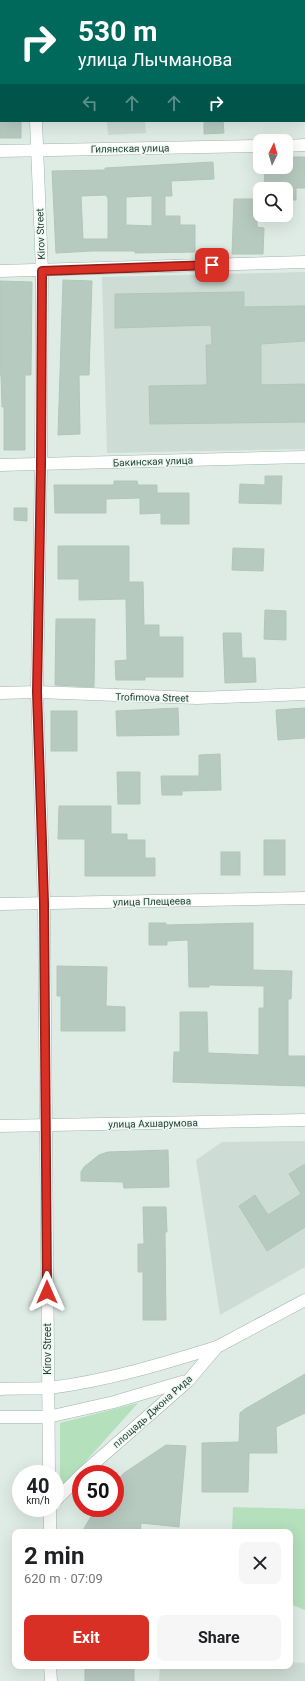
<!DOCTYPE html>
<html lang="en">
<head>
<meta charset="utf-8">
<style>
  :root { --surface:#fff; --page:#f6f6f6; --text:#202124; --muted:#757577; --accent:#d93025 }
  body { margin:0; font-family:Roboto,sans-serif; background:var(--page); color:var(--text); height:100vh; display:flex; flex-direction:column; font-size:15px; white-space:nowrap }
  * { box-sizing:border-box; margin:0 }
  p { font-size:13px; color:var(--muted) }
  .icon { flex:none; width:22px; height:22px; fill:none; stroke:currentColor; stroke-width:2; stroke-linecap:round; stroke-linejoin:round }
  .map { position:relative; flex:1; overflow:hidden }
  .drawer { position:absolute; left:12px; top:1529px; width:281px; height:140px; display:flex; flex-direction:column; background:var(--surface); border-radius:8px; box-shadow:0 4px 16px #0002 }
  .drawer>* { flex:none }
  .guide { position:absolute; left:0px; top:0px; width:305px; height:122px; box-shadow:0 4px 16px #0002; background:#00695c; color:#fff; overflow:hidden }
  .needle { width:26px; rotate:5deg }
  .buttons { position:absolute; left:253px; top:134px; display:grid; gap:8px }
  .buttons a { display:grid; place-items:center; width:40px; height:40px; border-radius:8px; background:var(--surface); box-shadow:0 4px 16px #0002; font-size:20px }
  .speed { position:absolute; left:12px; top:1465px; display:flex; gap:8px; font-size:20px; font-weight:700; text-align:center }
  .speed>* { display:grid; place-content:center; width:52px; height:52px; border-radius:50%; background:var(--surface); box-shadow:0 4px 16px #0002; line-height:1 }
  .speed small { font-size:10px; font-weight:400 }
  .speed .limit { border:6px solid #d22; background:#fff; color:#111 }
  .pin { position:absolute; display:grid; place-items:center; width:34px; height:34px; color:#fff; margin:-17px; border-radius:8px; box-shadow:0 2px 6px #0006 }
  .me { position:absolute; width:44px; margin:-22px; rotate:0deg; stroke-linejoin:round; filter:drop-shadow(0 0 3px #0008) }
  .turn { display:flex; align-items:center; gap:14px; height:84px; padding:0 12px; font-size:18px }
  .turn .icon { width:52px; height:52px; stroke-width:2.5 }
  .turn b { display:block; font-size:28px; line-height:34px }
  .lanes { display:flex; align-items:center; height:38px; padding:0 12px; background:#0003; justify-content:center; gap:20px; direction:ltr }
  .lanes .off { opacity:.35 }
  .round { display:grid; place-items:center; flex:none; width:42px; height:42px; border-radius:8px; background:var(--page) }
  .head { display:flex; align-items:center; justify-content:space-between; height:68px; padding:0 12px }
  h1 { font-size:24px; font-weight:700; line-height:30px }
  .action { display:flex; gap:8px; margin-top:auto; padding:8px 12px }
  .action a { flex:1; height:46px; border-radius:8px; background:var(--accent); color:#fff; font-size:16px; font-weight:700; line-height:46px; text-align:center }
  .action a+a { background:var(--page); color:var(--text) }
  .map>svg:first-child { display:block }
</style>
</head>
<body>
<div class="map">
<svg width="305" height="1681" viewBox="0 0 305 1681">
  <rect width="100%" height="100%" fill="#dfece5"/>
  <g fill="#cddcd4">
    <polygon points="107,121 145,121 146,133 108,135"/>
    <polygon points="305,272 305,449 107,453 102,277"/>
    <polygon points="305,1141 305,1267 220,1315 196,1160 222,1142"/>
    <polygon points="290,1662 305,1663 305,1681 159,1681 160,1666 290,1666"/>
  </g>
  <g fill="#b5e0bc">
    <polygon points="138,1403 60,1490 60,1423"/>
    <polygon points="233,1507 305,1509 305,1610 290,1604 290,1532 232,1532"/>
  </g>
  <g fill="#b7cac0" stroke="#b1c6bb" fill-rule="evenodd">
    <rect x="0" y="121" width="21" height="17"/>
    <polygon points="204,121 223,121 224,133 204,134"/>
    <polygon points="286,157 305,157 305,188 296,188 296,200 286,200 286,189 264,189 265,167 286,167"/>
    <path d="M213 162 214 179 171 181 172 196H165V216H180V225H195V252L135 253V251H92L56 253 52 171 105 170V168ZM106 195 107 197H108V239H83L81 196ZM148 196H152V226L126 225V197Z"/>
    <polygon points="234,199 257,199 257,227 264,228 263,254 232,254"/>
    <polygon points="63,280 92,281 89,375 79,375 80,434 58,435"/>
    <polygon points="0,281 32,282 31,375 25,375 25,450 4,450 4,407 2,407 1,375 0,375"/>
    <polygon points="244,292 244,307 305,306 305,341 261,344 261,385 305,384 305,422 150,424 149,386 207,385 206,345 212,345 211,325 115,328 115,294"/>
    <polygon points="265,476 282,476 281,504 239,503 240,484 265,485"/>
    <polygon points="114,481 137,481 138,485 157,485 157,493 189,493 189,524 161,524 161,513 140,514 140,498 106,499 106,513 55,513 54,485 114,485"/>
    <polygon points="14,508 27,508 27,521 14,520"/>
    <polygon points="58,546 129,546 129,582 143,582 144,625 159,625 159,637 183,637 183,677 145,677 145,680 116,680 115,661 127,660 126,599 79,600 79,579 58,579"/>
    <polygon points="233,548 264,549 263,571 232,570"/>
    <polygon points="265,610 286,611 286,640 264,639"/>
    <polygon points="56,619 95,619 94,687 55,685"/>
    <polygon points="223,633 241,633 242,658 255,658 256,682 225,683"/>
    <polygon points="178,708 179,735 117,736 116,711"/>
    <polygon points="305,708 305,738 278,740 276,710"/>
    <rect x="51" y="711" width="26" height="40"/>
    <polygon points="220,754 221,790 182,791 182,795 162,795 161,776 199,776 199,755"/>
    <polygon points="117,772 140,772 140,804 118,804"/>
    <polygon points="59,806 111,806 111,834 127,834 127,840 145,840 145,858 155,858 155,876 85,876 85,839 58,839"/>
    <rect x="264" y="840" width="21" height="35"/>
    <rect x="221" y="852" width="19" height="23"/>
    <polygon points="149,923 166,923 166,925 253,923 253,970 292,971 291,999 288,999 288,1056 305,1056 305,1086 173,1082 174,1052 180,1052 180,1012 207,1012 208,1053 259,1055 259,1008 264,1008 264,986 209,985 209,987 189,987 188,940 167,941 167,945 149,945"/>
    <polygon points="57,966 107,967 106,1006 125,1007 125,1031 61,1031 61,996 57,996"/>
    <polygon points="168,1150 169,1187 124,1188 123,1182 81,1181 81,1172 84,1167 99,1155 108,1152"/>
    <polygon points="305,1164 305,1227 267,1251 239,1206 255,1195 268,1215 301,1194 289,1174"/>
    <polygon points="143,1207 166,1207 167,1232 165,1232 166,1320 143,1320 143,1272 138,1272 138,1244 144,1244"/>
    <polygon points="305,1374 305,1413 276,1427 277,1453 249,1453 248,1492 202,1492 202,1443 239,1442 240,1413 245,1409"/>
    <polygon points="166,1445 186,1446 179,1527 141,1523 140,1532 82,1532 96,1508 115,1508 115,1483 124,1473"/>
    <rect x="85" y="1666" width="49" height="15"/>
  </g>
  <g fill="none" stroke-linecap="round" stroke-linejoin="round">
    <defs>
      <g id="street">
        <polyline points="304,27 305,26"/>
        <polyline points="0,34 1,34"/>
        <polyline points="286,146 305,145"/>
        <polyline points="0,151 260,146"/>
        <polyline points="0,271 305,262"/>
        <polyline points="0,693 37,692 197,698 305,694"/>
        <polyline points="0,904 305,898"/>
        <path d="M0 1389C16 1388 33 1389 49 1388 106 1381 162 1364 217 1347"/>
        <polyline points="0,1417 48,1417 114,1402 182,1382"/>
        <polyline points="82,1474 188,1381 217,1347 305,1300"/>
        <polyline points="55,1501 81,1475"/>
      </g>
      <g id="secondary">
        <polyline points="33,0 33,1"/>
        <polyline points="36,121 42,271 41,465 37,692 44,903 49,1474"/>
        <polyline points="0,465 305,457"/>
        <polyline points="0,1126 305,1120"/>
        <polyline points="50,1508 50,1532"/>
        <polyline points="50,1666 51,1681"/>
      </g>
    </defs>
    <use href="#street" stroke="#a1b4ac" stroke-width="13"/>
    <use href="#secondary" stroke="#9cb9ac" stroke-width="13"/>
    <use href="#street" stroke="#fff" stroke-width="12"/>
    <use href="#secondary" stroke="#fff" stroke-width="12"/>
  </g>
  <g fill="none" stroke-linecap="round" stroke-linejoin="round">
    <defs>
      <polyline id="route" points="47,1292 44,903 37,692 41,465 42,271 212,265"/>
    </defs>
    <use href="#route" stroke="#8d1f18" stroke-width="10"/>
    <use href="#route" stroke="#d93025" stroke-width="7"/>
  </g>
  <g text-anchor="middle" stroke-width="3" stroke-linejoin="round" paint-order="stroke">
    <g font-size="10" fill="#1e3e32" stroke="#f0f8f3">
      <text transform="translate(130 148) rotate(-1)" y="4">Гилянская улица</text>
      <text transform="translate(40 234) rotate(-92)" y="4">Kirov Street</text>
      <text transform="translate(153 461) rotate(-2)" y="4">Бакинская улица</text>
      <text transform="translate(152 697) rotate(1)" y="4">Trofimova Street</text>
      <text transform="translate(152 901) rotate(-1)" y="4">улица Плещеева</text>
      <text transform="translate(153 1123) rotate(-1)" y="4">улица Ахшарумова</text>
      <text transform="translate(47 1349) rotate(-90)" y="4">Kirov Street</text>
      <text transform="translate(152 1411) rotate(-42)" y="4">площадь Джона Рида</text>
    </g>
  </g>
</svg>
<div class="buttons">
<a><svg class="needle" viewBox="-14 -14 28 28"><path d="M0-13l5 13h-10z" fill="#e53935"/><path d="M0 13l5-13h-10z" fill="#757577"/></svg></a>
<a><svg class="icon" aria-label="search" viewBox="0 0 24 24"><circle cx="10" cy="10" r="6"/><path d="M15 15l6 6"/></svg></a>
</div>
<div class="speed"><div>40<small>km/h</small></div><div class="limit">50</div></div>
<div class="pin" style="left:212px;top:265px;background:#d93025"><svg class="icon" aria-label="arrive" viewBox="0 0 24 24"><path d="M6 21V4h12l-3 4 3 4H6"/></svg></div>
<svg class="me" style="left:47px;top:1292px" viewBox="-20 -20 40 40"><path d="M0-17L14 15 0 8-14 15z" fill="#d93025" stroke="#fff" stroke-width="4"/></svg>
<div class="guide">
<div class="turn"><svg class="icon" aria-label="right" viewBox="0 0 24 24"><path d="M7 20v-9h11M14 6l5 5-5 5"/></svg><div><b>530 m</b>улица Лычманова</div></div>
<div class="lanes"><svg class="icon off" aria-label="left" viewBox="0 0 24 24"><path d="M17 20v-9H6M10 6l-5 5 5 5"/></svg><svg class="icon off" aria-label="ahead" viewBox="0 0 24 24"><path d="M12 20V5M6 11l6-6 6 6"/></svg><svg class="icon off" aria-label="ahead" viewBox="0 0 24 24"><path d="M12 20V5M6 11l6-6 6 6"/></svg><svg class="icon" aria-label="right" viewBox="0 0 24 24"><path d="M7 20v-9h11M14 6l5 5-5 5"/></svg></div>
</div>
<section class="drawer">
<div class="head"><div><h1>2 min</h1><p>620 m · 07:09</p></div><a class="round"><svg class="icon" aria-label="close" viewBox="0 0 24 24"><path d="M6 6l12 12M18 6L6 18"/></svg></a></div>
<div class="action"><a>Exit</a><a>Share</a></div>
</section>
</div>
</body>
</html>
